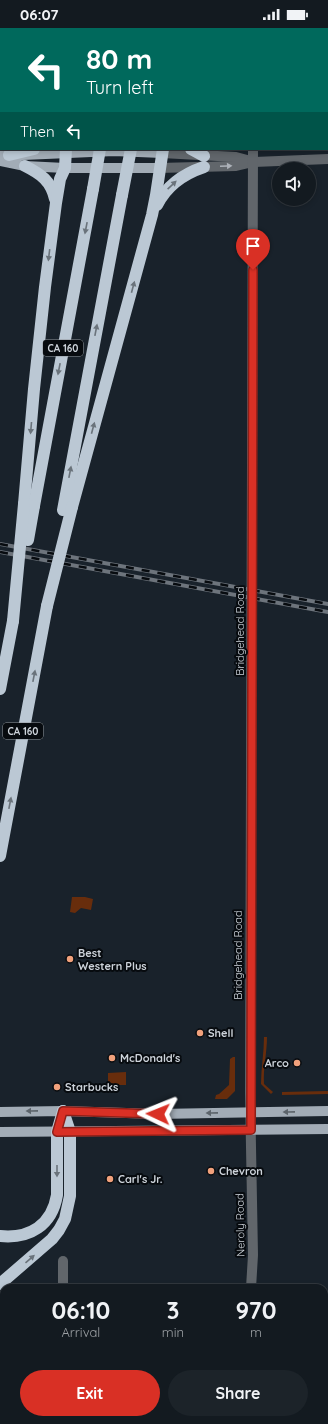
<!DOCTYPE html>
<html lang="en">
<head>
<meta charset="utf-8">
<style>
  :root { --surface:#131a20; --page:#1c2329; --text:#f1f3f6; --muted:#9da1a5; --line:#32383e; --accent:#d93025 }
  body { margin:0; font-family:Quicksand,sans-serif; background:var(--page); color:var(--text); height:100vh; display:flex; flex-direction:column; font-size:15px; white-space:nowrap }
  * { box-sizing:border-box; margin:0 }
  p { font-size:13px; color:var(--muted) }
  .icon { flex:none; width:22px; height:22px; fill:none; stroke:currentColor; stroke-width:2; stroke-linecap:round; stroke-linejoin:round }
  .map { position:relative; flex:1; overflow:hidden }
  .drawer { position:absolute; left:0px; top:1256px; width:328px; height:140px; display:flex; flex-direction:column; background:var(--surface); border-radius:12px 12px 0 0; box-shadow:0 2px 6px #0003,0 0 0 1px var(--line) }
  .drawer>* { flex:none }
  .banner { position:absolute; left:0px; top:0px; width:328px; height:122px; box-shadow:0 2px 6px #0003,0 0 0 1px var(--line); background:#00695c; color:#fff; overflow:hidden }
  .buttons { position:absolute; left:272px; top:134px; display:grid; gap:8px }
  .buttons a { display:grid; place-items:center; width:44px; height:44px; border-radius:50%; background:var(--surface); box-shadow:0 2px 6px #0003,0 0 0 1px var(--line); font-size:20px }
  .pin { position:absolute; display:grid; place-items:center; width:34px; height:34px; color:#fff; margin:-41px -17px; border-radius:50% 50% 50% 0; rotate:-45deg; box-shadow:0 0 4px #0007 }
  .pin .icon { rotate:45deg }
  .me { position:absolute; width:44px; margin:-22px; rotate:272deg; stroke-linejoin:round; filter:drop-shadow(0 0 3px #0008) }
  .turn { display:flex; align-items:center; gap:14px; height:84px; padding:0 20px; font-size:18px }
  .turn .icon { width:52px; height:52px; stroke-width:2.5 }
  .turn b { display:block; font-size:28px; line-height:34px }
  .then { display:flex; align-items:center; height:38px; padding:0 20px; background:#0003; gap:8px; font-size:15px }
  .eta { display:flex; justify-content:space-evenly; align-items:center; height:68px; text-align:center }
  .eta b { font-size:24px; font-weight:700; line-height:28px }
  .button { display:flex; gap:8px; margin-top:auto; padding:8px 20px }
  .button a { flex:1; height:46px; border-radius:24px; background:var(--accent); color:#fff; font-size:16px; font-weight:700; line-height:46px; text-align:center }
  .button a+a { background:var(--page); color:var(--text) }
  .status { display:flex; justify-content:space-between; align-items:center; height:28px; padding:0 20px; background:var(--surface); direction:ltr }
  .status svg { height:11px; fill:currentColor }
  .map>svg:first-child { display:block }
</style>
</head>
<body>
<div class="status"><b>06:07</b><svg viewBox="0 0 49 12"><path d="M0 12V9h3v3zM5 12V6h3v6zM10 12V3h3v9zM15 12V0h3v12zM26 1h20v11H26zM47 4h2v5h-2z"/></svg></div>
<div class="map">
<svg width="328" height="1396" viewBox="0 0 328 1396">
  <rect width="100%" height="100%" fill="#19222b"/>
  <g fill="#682d0c">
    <polygon points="72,869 85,869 93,871 91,882 81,880 75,885 70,884"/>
    <path d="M264 1009H267C267 1025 263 1040 264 1056L273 1064 271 1066 261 1056C261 1040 264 1025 264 1009Z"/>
    <polygon points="233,1029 235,1029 235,1063 227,1071 215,1071 216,1067 219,1066 229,1057 230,1031"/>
    <polygon points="126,1044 126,1057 108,1057 108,1045"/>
    <polygon points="328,1063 328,1066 282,1067 282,1064"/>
  </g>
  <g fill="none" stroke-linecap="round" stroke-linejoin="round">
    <g stroke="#61666b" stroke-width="10">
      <polyline points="254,1 254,0"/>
      <polyline points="162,125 236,129 251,133"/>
      <polyline points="159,140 236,138 253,134 328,131"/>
      <polyline points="63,1233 63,1260"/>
      <polyline points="251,1260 253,1227 250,1065 253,121"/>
      <polyline points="0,1360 4,1360"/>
      <polyline points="6,1392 6,1396"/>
      <polyline points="63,1392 63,1396"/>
      <polyline points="251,1392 251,1396"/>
    </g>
    <g stroke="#a2acb6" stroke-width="10">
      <polyline points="0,128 114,123 162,125"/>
      <polyline points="0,133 25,138 65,140 159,140"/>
      <polyline points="0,1084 63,1083 158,1086 328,1083"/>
      <polyline points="0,1104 328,1101"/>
    </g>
    <g stroke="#bbc8d4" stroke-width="12">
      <polyline points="92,1 92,0"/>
      <polyline points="123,1 124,0"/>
      <polyline points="152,1 153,0"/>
      <polyline points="174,1 174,0"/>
      <polyline points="191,121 204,128"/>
      <polyline points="9,127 34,121"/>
      <path d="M25 138C41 146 51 153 55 171"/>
      <path d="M157 177C167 157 183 146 204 139"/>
      <polyline points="24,476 34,361 45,259 56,175 60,151 65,140 66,121"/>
      <polyline points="34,478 93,161"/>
      <polyline points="72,479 152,187 156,167 163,121"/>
      <polyline points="63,482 122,167"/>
      <polyline points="0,661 13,593"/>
      <polyline points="0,828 47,578"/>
      <path d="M0 1208C30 1211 52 1197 57 1167V1104L63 1083"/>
      <polyline points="0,1256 52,1211 59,1202 65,1191 70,1168 70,1104 63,1083"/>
    </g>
    <defs>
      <g id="rail">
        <polyline points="0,516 328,576"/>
        <polyline points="0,524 328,584"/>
      </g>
    </defs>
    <use href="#rail" stroke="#6d747c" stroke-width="4"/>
    <use href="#rail" stroke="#070b0f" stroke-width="2.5" stroke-dasharray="8" stroke-linecap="butt"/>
    <g stroke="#bbc8d4" stroke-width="12">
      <polyline points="93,161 100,121"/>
      <polyline points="122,167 131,121"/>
      <polyline points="28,512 34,478"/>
      <polyline points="47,578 72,479"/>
      <polyline points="13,593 24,476"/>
    </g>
  </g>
  <defs><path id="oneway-solid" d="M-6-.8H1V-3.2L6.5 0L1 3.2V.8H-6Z"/></defs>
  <use fill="#adb2b9" href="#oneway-solid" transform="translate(226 138) rotate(-3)"/>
  <g fill="#6a737b">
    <use href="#oneway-solid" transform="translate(172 157) rotate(-43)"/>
    <use href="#oneway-solid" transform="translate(86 200) rotate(101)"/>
    <use href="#oneway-solid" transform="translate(49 227) rotate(97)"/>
    <use href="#oneway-solid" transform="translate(133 259) rotate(-75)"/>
    <use href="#oneway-solid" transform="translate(96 302) rotate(-79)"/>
    <use href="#oneway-solid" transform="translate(59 341) rotate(101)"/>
    <use href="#oneway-solid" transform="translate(31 400) rotate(95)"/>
    <use href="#oneway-solid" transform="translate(93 400) rotate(-75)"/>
    <use href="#oneway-solid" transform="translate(70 444) rotate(-79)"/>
    <use href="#oneway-solid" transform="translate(34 648) rotate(-79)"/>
    <use href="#oneway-solid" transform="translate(10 775) rotate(-79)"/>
    <use href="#oneway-solid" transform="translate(57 1143) rotate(90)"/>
    <use href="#oneway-solid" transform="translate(30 1231) rotate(-41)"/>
  </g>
  <g fill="#5c646b">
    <use href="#oneway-solid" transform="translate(32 1083) rotate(179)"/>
    <use href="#oneway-solid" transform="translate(289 1084) rotate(179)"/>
    <use href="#oneway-solid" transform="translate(212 1085) rotate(179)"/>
  </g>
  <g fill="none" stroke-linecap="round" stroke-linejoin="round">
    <defs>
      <polyline id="route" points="158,1086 63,1083 57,1104 251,1102 253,242"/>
    </defs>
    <use href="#route" stroke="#8d1f18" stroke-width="10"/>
    <use href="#route" stroke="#d93025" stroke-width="7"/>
  </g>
  <g fill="#f1a17c" stroke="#070b0f" stroke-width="1.5">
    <circle cx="70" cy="931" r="4"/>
    <circle cx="200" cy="1005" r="4"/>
    <circle cx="112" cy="1030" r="4"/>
    <circle cx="297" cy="1035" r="4"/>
    <circle cx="57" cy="1059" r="4"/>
    <circle cx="211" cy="1143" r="4"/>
    <circle cx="110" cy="1151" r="4"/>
  </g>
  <g text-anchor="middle" stroke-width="4" stroke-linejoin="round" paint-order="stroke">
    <g fill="#070b0f" stroke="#92979d" stroke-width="1">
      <rect x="43" y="312" width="40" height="16" rx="3"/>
      <rect x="3" y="695" width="40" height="16" rx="3"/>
    </g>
    <g font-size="10" font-weight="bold" fill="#cdd3da">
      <text x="63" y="324">CA 160</text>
      <text x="23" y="707">CA 160</text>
    </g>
    <g font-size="11" fill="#cdd3da" stroke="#070b0f">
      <text transform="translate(240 603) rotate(-90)" y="4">Bridgehead Road</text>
      <text transform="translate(238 927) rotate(-90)" y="4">Bridgehead Road</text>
      <text transform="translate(240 1197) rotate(-91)" y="4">Neroly Road</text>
    </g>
    <g font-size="11" font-weight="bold" fill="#cdd3da" stroke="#070b0f" text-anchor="start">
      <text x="78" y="929">Best<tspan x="78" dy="13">Western Plus</tspan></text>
      <text x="208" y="1009">Shell</text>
      <text x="120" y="1034">McDonald's</text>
      <text x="289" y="1039" text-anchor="end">Arco</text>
      <text x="65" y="1063">Starbucks</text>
      <text x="219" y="1147">Chevron</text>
      <text x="118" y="1155">Carl's Jr.</text>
    </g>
  </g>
</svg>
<div class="buttons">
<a><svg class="icon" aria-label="sound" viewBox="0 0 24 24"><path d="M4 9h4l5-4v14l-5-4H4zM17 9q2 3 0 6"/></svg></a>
</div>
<div class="pin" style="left:253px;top:242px;background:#d93025"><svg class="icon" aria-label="arrive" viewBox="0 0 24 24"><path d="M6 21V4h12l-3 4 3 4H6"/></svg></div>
<svg class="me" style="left:158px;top:1086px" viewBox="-20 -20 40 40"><path d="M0-17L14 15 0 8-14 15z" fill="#d93025" stroke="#fff" stroke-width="4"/></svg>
<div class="banner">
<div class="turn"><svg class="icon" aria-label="left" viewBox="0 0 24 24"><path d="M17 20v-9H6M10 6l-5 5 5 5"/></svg><div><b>80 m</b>Turn left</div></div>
<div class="then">Then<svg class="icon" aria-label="left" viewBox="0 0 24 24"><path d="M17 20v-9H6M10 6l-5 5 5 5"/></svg></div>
</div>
<section class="drawer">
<div class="eta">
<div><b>06:10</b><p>Arrival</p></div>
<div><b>3</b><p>min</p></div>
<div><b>970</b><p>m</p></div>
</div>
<div class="button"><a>Exit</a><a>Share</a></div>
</section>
</div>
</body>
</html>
